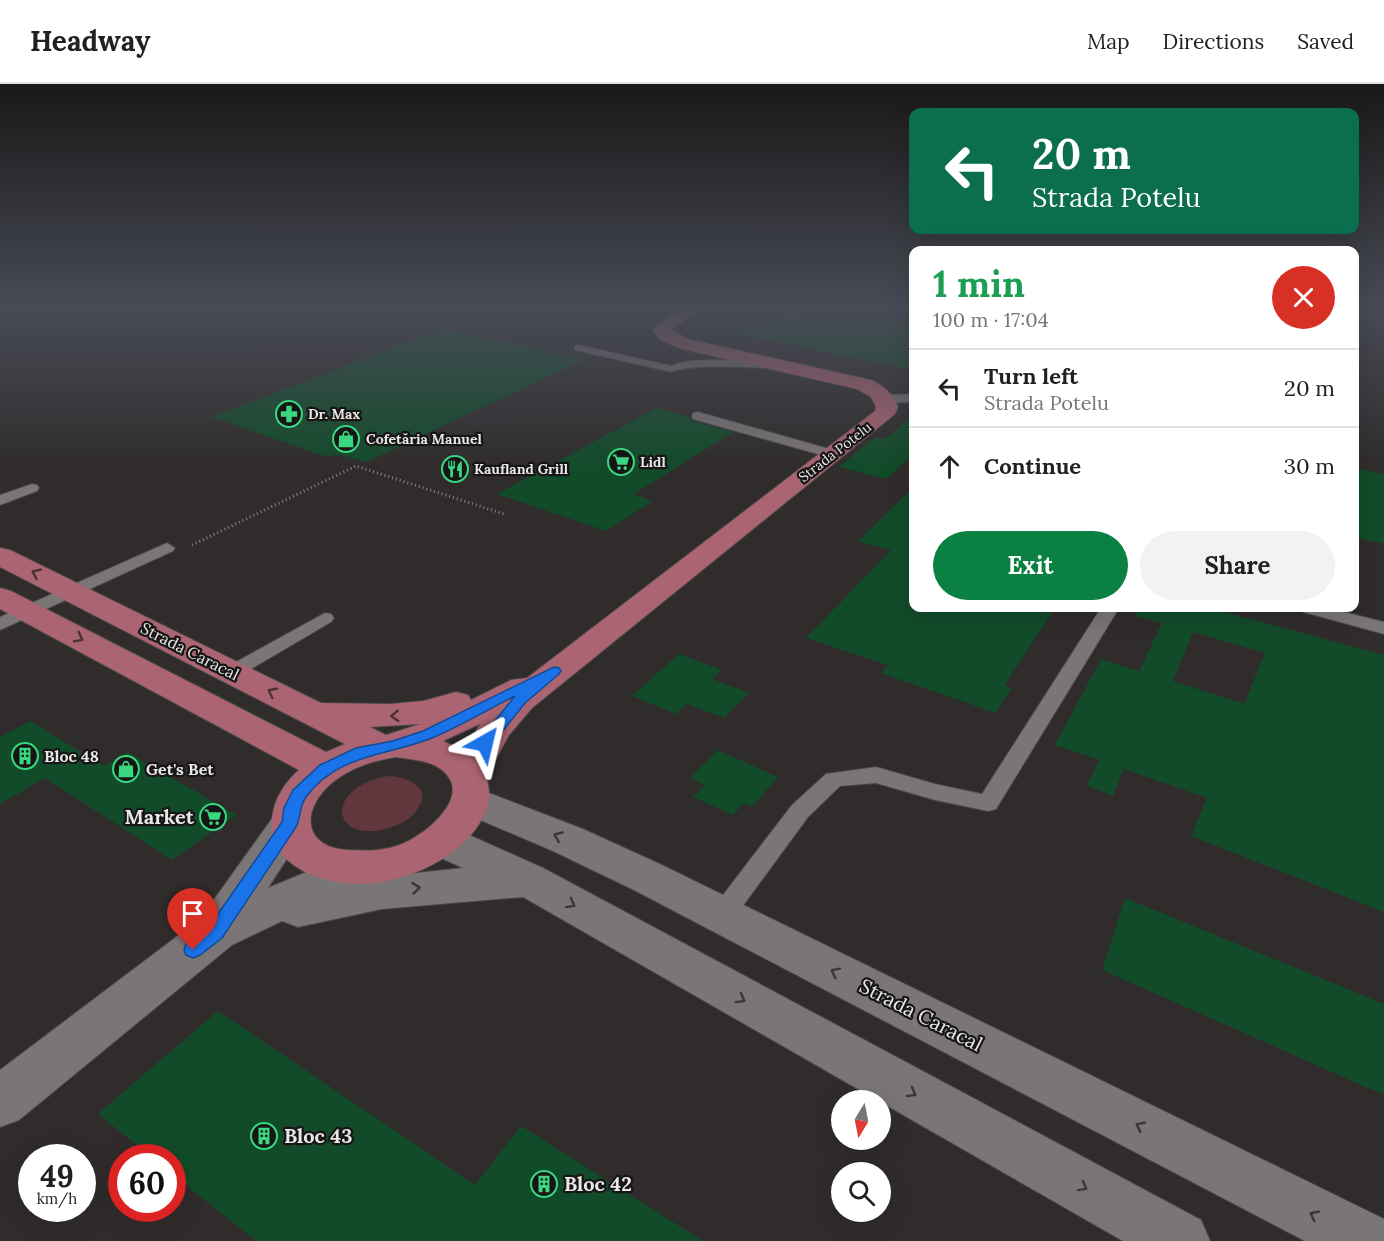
<!DOCTYPE html>
<html lang="en">
<head>
<meta charset="utf-8">
<style>
  :root { --surface:#fff; --page:#f2f2f2; --text:#202124; --muted:#757577; --line:#e0e0e0; --accent:#0b8043 }
  body { margin:0; font-family:Lora,serif; background:var(--page); color:var(--text); height:100vh; display:flex; flex-direction:column; font-size:22px; white-space:nowrap }
  * { box-sizing:border-box; margin:0 }
  p { font-size:20px; color:var(--muted) }
  .icon { flex:none; width:33px; height:33px; fill:none; stroke:currentColor; stroke-width:2; stroke-linecap:round; stroke-linejoin:round }
  .map { position:relative; flex:1; overflow:hidden }
  .side { position:absolute; left:909px; top:162px; width:450px; height:366px; display:flex; flex-direction:column; background:var(--surface); border-radius:12px; box-shadow:0 6px 24px #0002 }
  .side>* { flex:none }
  .hud { position:absolute; left:909px; top:24px; width:450px; height:126px; border-radius:12px; box-shadow:0 6px 24px #0002; background:#0b6e4f; color:#fff; overflow:hidden }
  .needle { width:39px; rotate:190deg }
  .fabs { position:absolute; left:831px; top:1006px; display:grid; gap:12px }
  .fabs a { display:grid; place-items:center; width:60px; height:60px; border-radius:50%; background:var(--surface); box-shadow:0 6px 24px #0002; font-size:30px }
  .speed { position:absolute; left:18px; top:1060px; display:flex; gap:12px; font-size:30px; font-weight:700; text-align:center }
  .speed>* { display:grid; place-content:center; width:78px; height:78px; border-radius:50%; background:var(--surface); box-shadow:0 6px 24px #0002; line-height:1 }
  .speed small { font-size:15px; font-weight:400 }
  .speed .limit { border:9px solid #d22; background:#fff; color:#111 }
  .pin { position:absolute; display:grid; place-items:center; width:51px; height:51px; color:#fff; margin:-62px -26px; border-radius:50% 50% 50% 0; rotate:-45deg; box-shadow:0 0 6px #0007 }
  .pin .icon { rotate:45deg }
  .me { position:absolute; width:66px; margin:-33px; rotate:37deg; stroke-linejoin:round; filter:drop-shadow(0 0 4px #0008) }
  .turn { display:flex; align-items:center; gap:21px; height:126px; padding:0 24px; font-size:27px }
  .turn .icon { width:78px; height:78px; stroke-width:2.5 }
  .turn b { display:block; font-size:42px; line-height:51px }
  .round { display:grid; place-items:center; flex:none; width:63px; height:63px; border-radius:32px; background:var(--page) }
  .summary { display:flex; align-items:center; justify-content:space-between; height:102px; padding:0 24px }
  h1 { font-size:36px; font-weight:700; line-height:45px; color:#1e9e55 }
  .action { display:flex; gap:12px; margin-top:auto; padding:12px 24px }
  .action a { flex:1; height:69px; border-radius:36px; background:var(--accent); color:#fff; font-size:24px; font-weight:700; line-height:69px; text-align:center }
  .action a+a { background:var(--page); color:var(--text) }
  ul { padding:0; list-style:none }
  li { display:flex; align-items:center; gap:18px; height:78px; padding:0 24px; border-top:2px solid var(--line) }
  li div { flex:1 }
  li b { display:block; font-size:22px }
  li em { font-style:normal }
  header { display:flex; align-items:center; gap:36px; box-sizing:border-box; height:84px; padding:0 30px; background:var(--surface); border-bottom:2px solid var(--line) }
  header strong { font-size:28px }
  nav { display:flex; gap:33px; margin-inline-start:auto; font-size:21px }
  .map>svg:first-child { display:block }
</style>
</head>
<body>
<header>
<strong>Headway</strong>
<nav><a>Map</a><a>Directions</a><a>Saved</a></nav>
</header>
<div class="map">
<svg width="1384" height="1157" viewBox="0 0 1384 1157">
  <rect width="100%" height="100%" fill="#302c2c"/>
  <path fill="#61363c" d="M388 692C407 693 435 703 416 727 410 736 399 741 389 744 332 761 322 704 388 692Z"/>
  <g fill="#124b2a" fill-rule="evenodd">
    <polygon points="787,225 845,237 861,227 914,237 914,286 738,250"/>
    <polygon points="444,244 584,276 366,378 342,371 324,372 212,333"/>
    <polygon points="656,324 690,333 692,337 733,348 634,410 653,417 606,447 497,410"/>
    <polygon points="914,331 914,370 886,395 839,383 875,353 885,355"/>
    <polygon points="1354,384 1384,390 1384,460 1354,453"/>
    <polygon points="914,403 914,524 1055,524 1004,602 1011,604 996,629 881,589 888,581 806,554 891,466 858,457"/>
    <path d="M1137 524H1210L1384 571V828L1191 752 1207 714 1124 685 1113 712 1087 702 1099 676 1055 661 1101 575 1139 587 1162 539 1135 532ZM1193 548 1265 569 1244 620 1173 597Z"/>
    <polygon points="679,570 722,586 712,595 749,609 724,634 687,620 676,630 632,612"/>
    <polygon points="30,637 104,682 128,668 236,731 172,776 45,694 0,720 0,653"/>
    <polygon points="718,666 778,693 752,723 743,719 733,731 693,713 705,701 690,694"/>
    <polygon points="1125,814 1384,920 1384,1011 1102,886"/>
    <polygon points="218,927 475,1101 521,1042 703,1157 256,1157 172,1090 172,1074 153,1074 98,1030"/>
  </g>
  <g fill="none" stroke-linecap="round" stroke-linejoin="round">
    <defs>
      <g id="lane">
        <path d="M579 261 672 282C684 272 752 277 771 278L777 281 771 284C739 284 700 279 671 288L575 266V262Z"/>
        <polygon points="914,310 914,318 885,319 879,315 885,311"/>
        <polygon points="698,328 837,367 839,370 832,374 693,335 692,332 693,329"/>
        <polygon points="32,400 37,401 39,404 37,407 0,421 0,411"/>
        <polygon points="167,459 175,464 173,467 0,546 0,533"/>
        <polygon points="1101,524 1119,524 996,725 988,727 935,716 876,699 840,702 808,733 731,838 722,841 713,838 709,831 713,824 792,721 826,690 876,683 935,700 982,710"/>
        <polygon points="1300,524 1328,524 1384,538 1384,550 1303,528"/>
        <polygon points="325,529 331,530 334,534 331,538 239,592 225,592 222,588 225,584"/>
      </g>
      <g id="secondary">
        <polygon points="471,702 583,745 664,782 1384,1135 1384,1157 1305,1157 634,806 553,767 457,726 451,716 457,706"/>
        <polygon points="290,725 304,729 310,739 268,804 352,769 367,774 373,785 368,794 463,784 428,768 422,757 428,746 443,742 458,746 543,784 1201,1136 1210,1157 1123,1157 523,813 382,825 298,843 282,837 232,861 19,1036 0,1043 0,986 200,835 276,729"/>
      </g>
      <path id="primary" d="M684 223H704L671 246 688 255 871 296C884 302 892 309 898 323L895 330 532 624 509 651 486 693C494 715 486 733 471 751 447 778 411 794 375 799 331 804 261 785 273 728 276 712 287 696 299 686L0 525V504L11 507 326 668 345 660 0 483V464L10 466 321 619 390 620 423 617 456 608 468 611 471 616 511 596 527 594 875 327 876 323 871 313 857 305 682 265 662 257 653 248V244ZM420 640 386 651 370 643ZM480 640 464 667 443 657ZM396 673C413 676 435 676 447 691 469 717 421 754 399 761 383 767 367 767 349 766 302 764 300 725 333 698 352 683 373 677 396 673Z"/>
    </defs>
    <use href="#lane" stroke="#4a4747" stroke-width="2"/>
    <use href="#secondary" stroke="#4a4747" stroke-width="2"/>
    <use href="#primary" stroke="#4a4747" stroke-width="2"/>
    <polyline stroke="#888484" stroke-width="3" stroke-dasharray="1 3" stroke-linecap="butt" points="192,461 356,382 504,430"/>
    <use href="#lane" fill="#7a7576" fill-rule="evenodd"/>
    <use href="#secondary" fill="#7a7576" fill-rule="evenodd"/>
    <use href="#primary" fill="#ab6572" fill-rule="evenodd"/>
  </g>
  <defs><path id="oneway-chevron" d="M-2-3.5L2.5 0L-2 3.5" fill="none" stroke-width="1.6" stroke-linecap="round" stroke-linejoin="round" transform="scale(1.5)"/></defs>
  <g stroke="#4b3136">
    <use href="#oneway-chevron" transform="translate(36 489) rotate(-154)"/>
    <use href="#oneway-chevron" transform="translate(79 554) rotate(27)"/>
    <use href="#oneway-chevron" transform="translate(272 608) rotate(-153)"/>
    <use href="#oneway-chevron" transform="translate(395 632) rotate(177)"/>
  </g>
  <g stroke="#3a3737">
    <use href="#oneway-chevron" transform="translate(558 752) rotate(-157)"/>
    <use href="#oneway-chevron" transform="translate(416 804) rotate(-6)"/>
    <use href="#oneway-chevron" transform="translate(571 820) rotate(29)"/>
    <use href="#oneway-chevron" transform="translate(835 888) rotate(-153)"/>
    <use href="#oneway-chevron" transform="translate(741 915) rotate(29)"/>
    <use href="#oneway-chevron" transform="translate(912 1009) rotate(29)"/>
    <use href="#oneway-chevron" transform="translate(1140 1042) rotate(-153)"/>
    <use href="#oneway-chevron" transform="translate(1083 1103) rotate(29)"/>
    <use href="#oneway-chevron" transform="translate(1314 1131) rotate(-153)"/>
  </g>
  <linearGradient id="sky" x2="0" y2="1"><stop stop-color="#1a1818"/><stop offset="0.58" stop-color="#484b56"/><stop offset="1" stop-color="#484b56" stop-opacity="0"/></linearGradient>
  <rect width="1384" height="385" fill="url(#sky)"/>
  <path fill="#1a73e8" stroke="#114b97" stroke-width="1.5" d="M554 583 559 584 561 587 559 590 525 619 490 663H479L477 659 515 612C487 626 460 642 432 654 387 672 337 670 306 713 299 722 301 734 296 743L222 854 200 871 193 874 186 871 184 866 186 860 209 843 282 738 284 724 293 706 320 681 356 664 393 657 423 647Z"/>
  <defs>
    <symbol id="pharmacy-ring" viewBox="-11 -11 22 22"><circle r="9.5" fill="#171515" stroke="#37d880" stroke-width="1.5"/><path d="M-2-6h4v4h4v4h-4v4h-4v-4h-4v-4h4Z" fill="#37d880"/></symbol>
    <symbol id="shop-ring" viewBox="-11 -11 22 22"><circle r="9.5" fill="#171515" stroke="#37d880" stroke-width="1.5"/><path d="M-5-2.5h2.3a2.7 3.5 0 0 1 5.4 0H5L5.5 6h-11ZM-1.5-2.5h3a1.5 2.3 0 0 0-3 0Z" fill="#37d880"/></symbol>
    <symbol id="supermarket-ring" viewBox="-11 -11 22 22"><circle r="9.5" fill="#171515" stroke="#37d880" stroke-width="1.5"/><path d="M-6-5.5h2.5l.6 2H6L4.5 2H-2.5L-4.4-4H-6ZM-1.5 3.2a1.3 1.3 0 1 0 .1 0ZM3 3.2a1.3 1.3 0 1 0 .1 0Z" fill="#37d880"/></symbol>
    <symbol id="restaurant-ring" viewBox="-11 -11 22 22"><circle r="9.5" fill="#171515" stroke="#37d880" stroke-width="1.5"/><path d="M-5-6h1v4h1v-4h1v4h1v-4h1v5L-1.5 .5V6h-2V.5L-5-1ZM5-6V6H3V1.5H1.5Q1.5-4 5-6Z" fill="#37d880"/></symbol>
    <symbol id="building-ring" viewBox="-11 -11 22 22"><circle r="9.5" fill="#171515" stroke="#37d880" stroke-width="1.5"/><path d="M-4-6H4V6H1V3H-1V6H-4ZM-2.5-4.3h1.7v1.8h-1.7ZM.8-4.3h1.7v1.8H.8ZM-2.5-1h1.7V.8h-1.7ZM.8-1h1.7V.8H.8Z" fill="#37d880"/></symbol>
  </defs>
  <g fill-rule="evenodd">
    <use href="#pharmacy-ring" x="274" y="315" width="30" height="30"/>
    <use href="#shop-ring" x="331" y="340" width="30" height="30"/>
    <use href="#supermarket-ring" x="606" y="363" width="30" height="30"/>
    <use href="#restaurant-ring" x="440" y="370" width="30" height="30"/>
    <use href="#building-ring" x="10" y="657" width="30" height="30"/>
    <use href="#shop-ring" x="111" y="670" width="30" height="30"/>
    <use href="#supermarket-ring" x="198" y="718" width="30" height="30"/>
    <use href="#building-ring" x="249" y="1037" width="30" height="30"/>
    <use href="#building-ring" x="529" y="1085" width="30" height="30"/>
  </g>
  <g text-anchor="middle" stroke-width="4.5" stroke-linejoin="round" paint-order="stroke">
    <g font-size="14" font-weight="bold" fill="#eae7e7" stroke="#171515" text-anchor="start">
      <text x="308" y="335">Dr. Max</text>
      <text x="366" y="360">Cofetăria Manuel</text>
      <text x="640" y="383">Lidl</text>
      <text x="474" y="390">Kaufland Grill</text>
    </g>
    <g font-size="14" fill="#eae7e7" stroke="#171515">
      <text transform="translate(835 368) rotate(-38)" y="5">Strada Potelu</text>
    </g>
    <g font-size="16" fill="#eae7e7" stroke="#171515">
      <text transform="translate(190 567) rotate(27)" y="6">Strada Caracal</text>
    </g>
    <g font-size="16" font-weight="bold" fill="#eae7e7" stroke="#171515" text-anchor="start">
      <text x="44" y="678">Bloc 48</text>
      <text x="146" y="691">Get's Bet</text>
    </g>
    <g font-size="20" font-weight="bold" fill="#eae7e7" stroke="#171515" text-anchor="start">
      <text x="194" y="740" text-anchor="end">Market</text>
      <text x="284" y="1059">Bloc 43</text>
      <text x="564" y="1107">Bloc 42</text>
    </g>
    <g font-size="20" fill="#eae7e7" stroke="#171515">
      <text transform="translate(921 931) rotate(27)" y="7">Strada Caracal</text>
    </g>
  </g>
</svg>
<div class="fabs">
<a><svg class="needle" viewBox="-14 -14 28 28"><path d="M0-13l5 13h-10z" fill="#e53935"/><path d="M0 13l5-13h-10z" fill="#757577"/></svg></a>
<a><svg class="icon" aria-label="search" viewBox="0 0 24 24"><circle cx="10" cy="10" r="6"/><path d="M15 15l6 6"/></svg></a>
</div>
<div class="speed"><div>49<small>km/h</small></div><div class="limit">60</div></div>
<div class="pin" style="left:193px;top:866px;background:#d93025"><svg class="icon" aria-label="arrive" viewBox="0 0 24 24"><path d="M6 21V4h12l-3 4 3 4H6"/></svg></div>
<svg class="me" style="left:485px;top:659px" viewBox="-20 -20 40 40"><path d="M0-17L14 15 0 8-14 15z" fill="#1a73e8" stroke="#fff" stroke-width="4"/></svg>
<div class="hud">
<div class="turn"><svg class="icon" aria-label="left" viewBox="0 0 24 24"><path d="M17 20v-9H6M10 6l-5 5 5 5"/></svg><div><b>20 m</b>Strada Potelu</div></div>
</div>
<section class="side">
<div class="summary"><div><h1>1 min</h1><p>100 m · 17:04</p></div><a class="round" style="background:#d93025;color:#fff"><svg class="icon" aria-label="close" viewBox="0 0 24 24"><path d="M6 6l12 12M18 6L6 18"/></svg></a></div>
<ul>
<li><svg class="icon" aria-label="left" viewBox="0 0 24 24"><path d="M17 20v-9H6M10 6l-5 5 5 5"/></svg><div><b>Turn left</b><p>Strada Potelu</p></div><em>20 m</em></li>
<li><svg class="icon" aria-label="ahead" viewBox="0 0 24 24"><path d="M12 20V5M6 11l6-6 6 6"/></svg><div><b>Continue</b></div><em>30 m</em></li>
</ul>
<div class="action"><a>Exit</a><a>Share</a></div>
</section>
</div>
</body>
</html>
